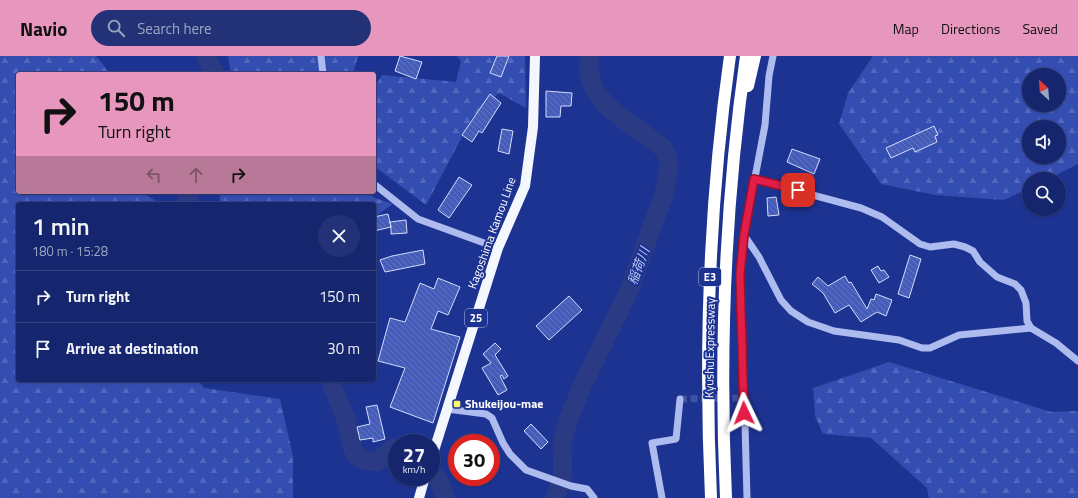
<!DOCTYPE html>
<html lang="en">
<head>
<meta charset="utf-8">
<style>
  :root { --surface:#16266e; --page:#233276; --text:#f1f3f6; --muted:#9ea5c2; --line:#354381; --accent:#e797bd }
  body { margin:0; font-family:"Titillium Web","Noto Sans JP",sans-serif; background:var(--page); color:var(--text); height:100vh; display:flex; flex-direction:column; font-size:15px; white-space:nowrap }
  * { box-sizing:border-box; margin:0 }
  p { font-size:13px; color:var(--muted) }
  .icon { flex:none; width:22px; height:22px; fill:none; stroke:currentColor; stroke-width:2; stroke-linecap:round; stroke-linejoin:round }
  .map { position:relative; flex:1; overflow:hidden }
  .side { position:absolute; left:16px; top:146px; width:360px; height:180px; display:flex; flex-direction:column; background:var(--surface); border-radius:4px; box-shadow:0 1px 3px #0004,0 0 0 1px var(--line) }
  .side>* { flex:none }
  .top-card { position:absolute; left:16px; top:16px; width:360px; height:122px; border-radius:4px; box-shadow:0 1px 3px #0004,0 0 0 1px var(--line); background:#e797bd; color:#111; overflow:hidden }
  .needle { width:26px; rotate:334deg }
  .tools { position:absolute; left:1022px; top:12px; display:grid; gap:8px }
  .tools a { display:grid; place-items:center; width:44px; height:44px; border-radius:50%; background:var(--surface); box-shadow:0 1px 3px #0004,0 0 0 1px var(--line); font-size:20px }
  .speed { position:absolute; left:388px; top:378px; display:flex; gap:8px; font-size:20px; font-weight:700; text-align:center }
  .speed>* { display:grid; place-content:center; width:52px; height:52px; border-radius:50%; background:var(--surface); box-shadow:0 1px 3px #0004,0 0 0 1px var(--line); line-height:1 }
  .speed small { font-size:10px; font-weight:400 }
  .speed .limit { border:6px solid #d22; background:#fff; color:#111 }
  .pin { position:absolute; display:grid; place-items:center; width:34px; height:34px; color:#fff; margin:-17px; border-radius:8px; box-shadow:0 2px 6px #0006 }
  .me { position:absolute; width:44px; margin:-22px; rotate:358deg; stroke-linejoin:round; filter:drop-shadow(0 0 3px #0008) }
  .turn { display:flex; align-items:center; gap:14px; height:84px; padding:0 16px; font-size:18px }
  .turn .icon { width:52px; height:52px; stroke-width:2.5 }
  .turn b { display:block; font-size:28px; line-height:34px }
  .lanes { display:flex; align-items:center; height:38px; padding:0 16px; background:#0003; justify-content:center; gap:20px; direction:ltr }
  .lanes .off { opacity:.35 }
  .round { display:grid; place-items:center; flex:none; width:42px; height:42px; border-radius:21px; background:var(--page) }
  .summary { display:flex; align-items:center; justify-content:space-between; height:68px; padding:0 16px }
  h1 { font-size:24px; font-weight:600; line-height:30px }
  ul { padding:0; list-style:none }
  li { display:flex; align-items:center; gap:12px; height:52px; padding:0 16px; border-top:1px solid var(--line) }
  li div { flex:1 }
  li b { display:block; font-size:15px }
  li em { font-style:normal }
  header { display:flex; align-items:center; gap:24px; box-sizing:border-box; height:56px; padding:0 20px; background:var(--accent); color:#111 }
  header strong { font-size:19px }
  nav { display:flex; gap:22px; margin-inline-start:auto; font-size:14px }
  .search { width:280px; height:36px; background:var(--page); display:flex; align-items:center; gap:10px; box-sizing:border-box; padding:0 14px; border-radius:22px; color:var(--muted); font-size:15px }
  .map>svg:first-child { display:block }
</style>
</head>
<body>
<header>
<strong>Navio</strong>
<div class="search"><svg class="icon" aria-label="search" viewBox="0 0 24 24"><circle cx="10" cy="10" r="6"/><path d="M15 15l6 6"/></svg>Search here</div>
<nav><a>Map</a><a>Directions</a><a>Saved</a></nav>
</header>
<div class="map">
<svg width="1078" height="442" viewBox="0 0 1078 442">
  <defs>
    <pattern id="forest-firs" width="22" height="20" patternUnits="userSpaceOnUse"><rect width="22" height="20" fill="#344db1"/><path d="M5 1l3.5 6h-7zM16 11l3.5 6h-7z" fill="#5268bd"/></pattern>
    <pattern id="building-back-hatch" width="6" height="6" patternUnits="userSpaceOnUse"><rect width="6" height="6" fill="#455cb9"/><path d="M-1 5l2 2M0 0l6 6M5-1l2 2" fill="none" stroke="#6174c4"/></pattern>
  </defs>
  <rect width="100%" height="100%" fill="#1d3392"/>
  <g fill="url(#forest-firs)" fill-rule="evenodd">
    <polygon points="0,0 96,0 110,17 18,18 18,136 142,136 160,148 18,148 18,324 198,324 204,332 280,343 293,400 293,442 0,442"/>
    <polygon points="228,0 358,0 353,18 231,18"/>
    <polygon points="457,0 525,0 526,52 499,37 472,62 426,149 374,110 374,32 382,19 456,26 461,5"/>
    <path d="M873 0H1078V108L1048 123H1029V132L1004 144 935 139 881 128 839 68 848 37ZM1029 19H1059V49H1029ZM1029 71H1059V101H1029Z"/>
    <polygon points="220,136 367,136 375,142 393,148 374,161 374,148 220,148"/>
    <polygon points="889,306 1051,356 1078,355 1078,442 929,442 927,432 871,382 823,378 815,360 813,332"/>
  </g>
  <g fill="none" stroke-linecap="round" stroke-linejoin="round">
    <g stroke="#2b3b83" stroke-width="19">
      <polyline points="206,0 215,18"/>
      <polyline points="186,148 189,136"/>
      <polyline points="330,324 347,366 353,393 357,400 364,404 376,406 393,392 397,393"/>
      <polyline points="431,416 439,425 445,442"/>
      <path d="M555 442 563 420 562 389 568 365 582 330 628 237 664 138 669 111 667 100 663 92C635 68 580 46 590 0"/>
    </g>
  </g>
  <g fill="url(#building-back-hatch)" stroke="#d4dcfa">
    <polygon points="400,0 422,6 416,23 395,15"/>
    <polygon points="497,0 509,0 501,21 490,17"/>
    <polygon points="546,35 572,37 571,50 561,50 560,61 546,61"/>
    <polygon points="490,38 501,47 482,77 479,75 472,86 462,79"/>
    <polygon points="934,70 938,79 935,80 937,86 915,96 913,92 891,102 886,92"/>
    <polygon points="502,73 513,75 509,98 498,95"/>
    <polygon points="792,93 820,103 814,118 787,106"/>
    <polygon points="459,121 472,129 449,162 438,154"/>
    <polygon points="776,141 779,159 768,160 767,142"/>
    <polygon points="388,158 391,171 390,166 406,164 407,177 391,178 391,171 374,175 374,161"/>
    <polygon points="423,194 425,208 385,216 380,204 392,200"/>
    <polygon points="910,199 921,203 909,242 898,238"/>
    <polygon points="878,210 881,215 884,214 889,221 879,227 871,214"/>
    <polygon points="845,220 849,227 851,226 867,253 871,243 874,244 876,238 892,244 886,260 877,256 861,266 849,249 835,257 823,237 812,228 818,221 828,230"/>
    <polygon points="438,222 460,231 448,259 438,255 431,273 460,281 433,367 390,351 405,312 378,305 390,262 405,266 420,227 434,233"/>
    <polygon points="569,240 582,254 549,284 536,270"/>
    <polygon points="495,287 501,293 495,299 508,320 504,323 502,319 500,320 507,334 498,339 482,312 491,307 483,298"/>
    <polygon points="377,349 385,383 373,386 373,382 360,384 357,371 370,368 366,351"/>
    <polygon points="531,368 548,386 541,393 524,375"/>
  </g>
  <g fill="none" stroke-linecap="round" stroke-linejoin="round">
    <polyline stroke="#3f52a2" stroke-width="7" stroke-dasharray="7 3.5" stroke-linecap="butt" points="680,343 743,342"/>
    <g stroke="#aebbee" stroke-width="7">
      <polyline points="321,0 323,18"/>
      <polyline points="753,123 861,152 882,161 920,188 930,191 954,188 965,191 973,195 980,206 997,221 1015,228 1021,234 1026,247 1027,265 1031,272 1056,287 1078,305"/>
      <polyline points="374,128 418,163 498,192"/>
      <polyline points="744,179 759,201 781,244 791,255 808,266 834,275 899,284 922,292 930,292 959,279 1031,272"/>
      <polyline points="447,353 486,358 492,362 503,387 510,398 526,414 571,430 587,433 594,442"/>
      <polyline points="662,442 652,387 676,383 680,343"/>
      <polyline points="747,442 741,219 744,179 765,69 769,20 773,0"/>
    </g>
    <g stroke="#f5f7ff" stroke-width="10">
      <polyline points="431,404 498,192 525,130 533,71 535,0"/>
      <polyline points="419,442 425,421"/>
    </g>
    <g stroke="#fff" stroke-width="12">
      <polyline points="748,30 755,0"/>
      <path d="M711 442C704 294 709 147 730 0"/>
      <path d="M726 442C719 294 725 147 746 0"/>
    </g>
  </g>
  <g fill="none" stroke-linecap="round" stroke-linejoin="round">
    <defs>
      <polyline id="route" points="744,357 740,219 744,179 754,123 798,134"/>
    </defs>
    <use href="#route" stroke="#92132f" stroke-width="10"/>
    <use href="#route" stroke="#e11d48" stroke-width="7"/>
  </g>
  <rect fill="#fef86d" stroke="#1d3392" stroke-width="1.5" x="453" y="344" width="8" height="8" rx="2"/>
  <g text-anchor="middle" stroke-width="4" stroke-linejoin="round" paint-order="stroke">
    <g fill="#1d3392" stroke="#bbc2de" stroke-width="1">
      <rect x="699" y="212" width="22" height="18" rx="3"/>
      <rect x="465" y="253" width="22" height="18" rx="3"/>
    </g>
    <g font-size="11" font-weight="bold" fill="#fff">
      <text x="710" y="225">E3</text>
      <text x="476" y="266">25</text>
    </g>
    <g font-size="12" fill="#fff" stroke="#1d3392">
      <text transform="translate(492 177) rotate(-70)" y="4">Kagoshima Kamou Line</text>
      <text transform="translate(710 292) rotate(-89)" y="4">Kyushu Expressway</text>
    </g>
    <g font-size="12" font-weight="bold" fill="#fff" stroke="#1d3392" text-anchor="start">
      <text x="465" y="352">Shukeijou-mae</text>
    </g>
    <g font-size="13" font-style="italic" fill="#bac6f5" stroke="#1d3392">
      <text transform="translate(638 210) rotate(-70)" y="5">稲荷川</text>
    </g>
  </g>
</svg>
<div class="tools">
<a><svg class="needle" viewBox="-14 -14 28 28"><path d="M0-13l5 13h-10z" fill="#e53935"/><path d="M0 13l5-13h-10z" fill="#9ea5c2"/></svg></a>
<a><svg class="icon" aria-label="sound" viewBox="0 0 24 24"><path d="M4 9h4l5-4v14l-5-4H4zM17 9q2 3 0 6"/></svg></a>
<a><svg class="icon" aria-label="search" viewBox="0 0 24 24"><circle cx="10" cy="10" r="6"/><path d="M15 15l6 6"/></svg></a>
</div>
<div class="speed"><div>27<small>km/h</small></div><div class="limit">30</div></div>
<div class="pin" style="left:798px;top:134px;background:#d93025"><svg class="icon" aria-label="arrive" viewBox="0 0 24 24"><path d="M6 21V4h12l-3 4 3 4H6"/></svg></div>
<svg class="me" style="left:744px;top:357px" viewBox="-20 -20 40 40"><path d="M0-17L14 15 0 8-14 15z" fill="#e11d48" stroke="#fff" stroke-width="4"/></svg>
<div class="top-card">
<div class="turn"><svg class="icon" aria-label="right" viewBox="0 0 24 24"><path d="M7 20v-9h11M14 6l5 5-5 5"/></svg><div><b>150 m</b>Turn right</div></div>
<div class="lanes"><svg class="icon off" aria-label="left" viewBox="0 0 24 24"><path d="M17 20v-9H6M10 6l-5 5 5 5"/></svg><svg class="icon off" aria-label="ahead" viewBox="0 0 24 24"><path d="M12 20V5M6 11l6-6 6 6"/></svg><svg class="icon" aria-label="right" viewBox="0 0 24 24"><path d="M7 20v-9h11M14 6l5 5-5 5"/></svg></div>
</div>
<section class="side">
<div class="summary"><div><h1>1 min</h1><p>180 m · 15:28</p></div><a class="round"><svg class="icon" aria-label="close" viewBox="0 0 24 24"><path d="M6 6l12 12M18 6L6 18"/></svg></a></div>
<ul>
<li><svg class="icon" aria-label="right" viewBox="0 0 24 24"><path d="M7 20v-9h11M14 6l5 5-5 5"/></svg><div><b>Turn right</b></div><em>150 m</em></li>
<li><svg class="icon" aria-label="arrive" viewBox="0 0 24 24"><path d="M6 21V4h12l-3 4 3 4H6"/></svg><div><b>Arrive at destination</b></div><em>30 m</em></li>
</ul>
</section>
</div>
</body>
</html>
